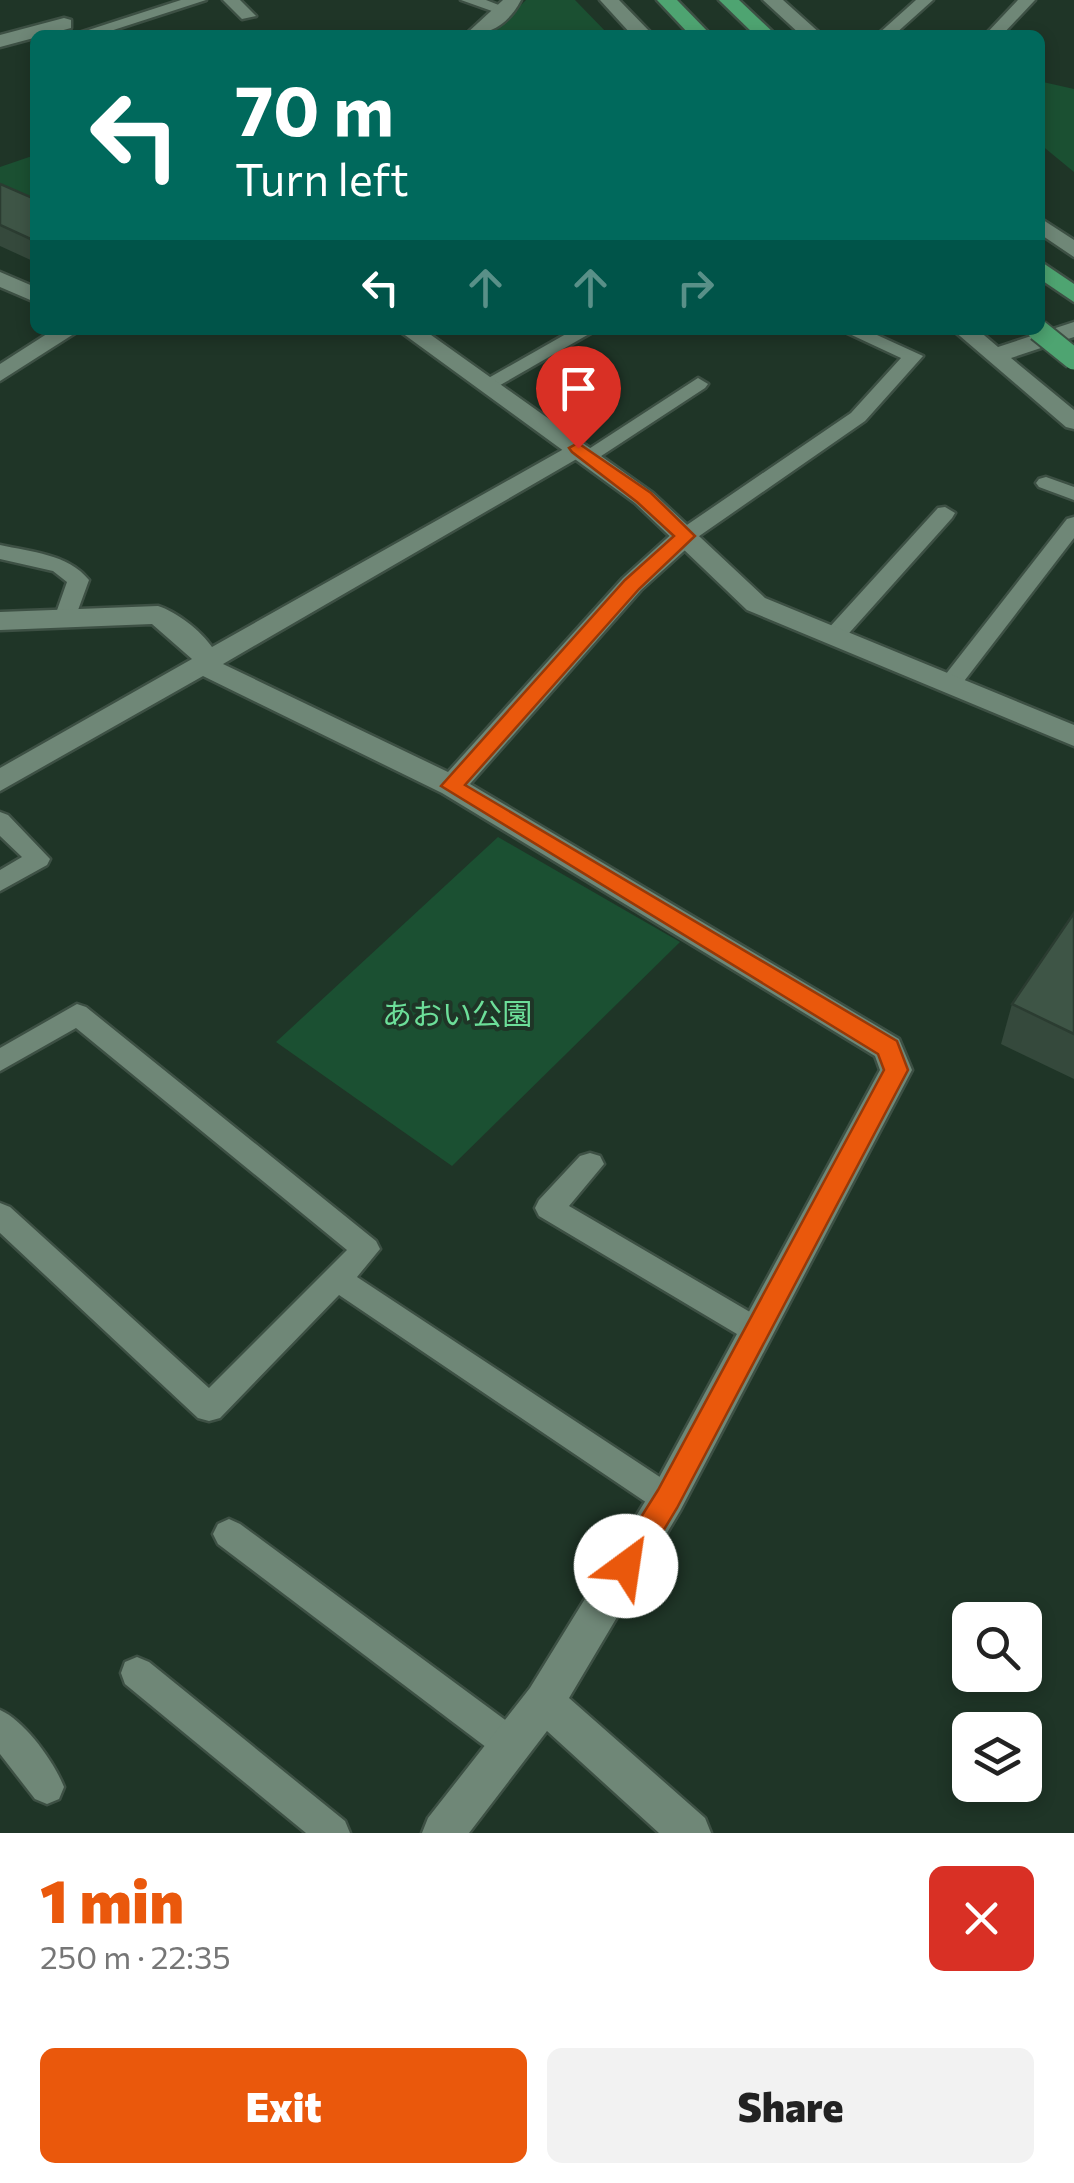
<!DOCTYPE html>
<html lang="en">
<head>
<meta charset="utf-8">
<style>
  :root { --surface:#fff; --page:#f2f2f2; --text:#222; --muted:#767676; --accent:#ea580c }
  body { margin:0; font-family:Commissioner,"Noto Sans JP",sans-serif; background:var(--page); color:var(--text); height:100vh; display:flex; flex-direction:column; font-size:38px; white-space:nowrap }
  * { box-sizing:border-box; margin:0 }
  p { font-size:32px; color:var(--muted) }
  .icon { flex:none; width:55px; height:55px; fill:none; stroke:currentColor; stroke-width:2; stroke-linecap:round; stroke-linejoin:round }
  .map { position:relative; height:1833px; overflow:hidden }
  .details { display:flex; flex-direction:column; background:var(--surface); flex:1 }
  .details>* { flex:none }
  .hud { position:absolute; left:30px; top:30px; width:1015px; height:305px; border-radius:15px; box-shadow:0 5px 15px #0003; background:#00695c; color:#fff; overflow:hidden }
  .fabs { position:absolute; left:952px; top:1602px; display:grid; gap:20px }
  .fabs a { display:grid; place-items:center; width:90px; height:90px; border-radius:15px; background:var(--surface); box-shadow:0 5px 15px #0003; font-size:50px }
  .pin { position:absolute; display:grid; place-items:center; width:85px; height:85px; color:#fff; margin:-102px -42px; border-radius:50% 50% 50% 0; rotate:-45deg; box-shadow:0 0 10px #0007 }
  .pin .icon { rotate:45deg }
  .me { position:absolute; width:110px; margin:-55px; rotate:31deg; stroke-linejoin:round; filter:drop-shadow(0 0 8px #0008) }
  .turn { display:flex; align-items:center; gap:35px; height:210px; padding:0 40px; font-size:45px }
  .turn .icon { width:130px; height:130px; stroke-width:2.5 }
  .turn b { display:block; font-size:70px; line-height:85px }
  .lanes { display:flex; align-items:center; height:95px; padding:0 40px; background:#0003; justify-content:center; gap:50px; direction:ltr }
  .lanes .off { opacity:.35 }
  .round { display:grid; place-items:center; flex:none; width:105px; height:105px; border-radius:15px; background:var(--page) }
  .head { display:flex; align-items:center; justify-content:space-between; height:170px; padding:0 40px }
  h1 { font-size:60px; font-weight:800; line-height:75px; color:var(--accent) }
  .primary-button { display:flex; gap:20px; margin-top:auto; padding:20px 40px }
  .primary-button a { flex:1; height:115px; border-radius:15px; background:var(--accent); color:#fff; font-size:40px; font-weight:800; line-height:115px; text-align:center }
  .primary-button a+a { background:var(--page); color:var(--text) }
  .map>svg:first-child { display:block }
</style>
</head>
<body>
<div class="map">
<svg width="1074" height="1833" viewBox="0 0 1074 1833">
  <rect width="100%" height="100%" fill="#1f3527"/>
  <g fill="#1b5032">
    <polygon points="526,0 575,0 609,35 490,35"/>
    <polygon points="1043,82 1074,89 1074,172 1040,144"/>
    <polygon points="35,155 35,212 0,196 0,167"/>
    <polygon points="498,837 680,942 452,1166 276,1042"/>
  </g>
  <g fill="none" stroke-linecap="round" stroke-linejoin="round">
    <defs>
      <g id="lane">
        <polygon points="181,0 206,0 98,35 73,35"/>
        <polygon points="223,0 240,0 256,16 242,19"/>
        <polygon points="461,0 486,0 514,11 506,16"/>
        <polygon points="916,0 933,0 894,35 877,35"/>
        <polygon points="1018,0 1035,0 1002,35 985,35"/>
        <polygon points="573,330 596,330 495,388 481,388 478,384"/>
        <polygon points="841,330 866,330 923,356 865,421 692,541 678,541 674,536 678,531 851,413 901,358"/>
        <polygon points="698,378 708,384 705,388 595,460 581,460 578,456"/>
        <polygon points="1046,477 1074,487 1074,500 1039,487 1036,483 1039,479"/>
        <polygon points="945,507 955,513 952,518 842,641 826,641 823,636 826,631 938,508"/>
        <polygon points="1074,517 1074,538 958,689 942,689 939,684 942,679 1067,519"/>
        <path d="M0 545C31 552 68 554 89 580L74 621 66 623 55 616 67 582 53 571 0 559Z"/>
        <polygon points="0,812 8,815 50,859 47,865 0,891 0,870 22,857 0,836"/>
        <polygon points="77,1004 86,1007 376,1241 380,1249 357,1277 678,1489 683,1499 678,1509 667,1513 656,1509 339,1295 220,1418 209,1421 198,1418 0,1233 0,1203 10,1207 209,1388 347,1250 76,1028 0,1071 0,1048"/>
        <polygon points="590,1153 600,1156 604,1164 569,1206 767,1322 772,1331 767,1340 757,1344 747,1340 539,1216 535,1208 539,1200 580,1156"/>
        <polygon points="229,1519 240,1524 523,1733 528,1745 523,1757 511,1762 499,1757 218,1544 213,1534 218,1524"/>
        <polygon points="137,1657 149,1662 345,1821 350,1833 306,1833 125,1684 121,1673 125,1662"/>
        <path d="M0 1710C25 1721 54 1762 64 1787L59 1799 47 1804 35 1799 0 1754Z"/>
      </g>
      <g id="street">
        <path d="M503 0H521C509 23 491 35 465 35Z"/>
        <polygon points="600,0 619,0 653,35 632,35"/>
        <polygon points="763,0 783,0 822,35 801,35"/>
        <polygon points="64,18 71,20 71,28 0,47 0,35"/>
        <polygon points="1040,218 1074,240 1074,257 1040,234"/>
        <polygon points="1074,322 1074,337 1011,358 1074,410 1074,429 1066,427 953,330 978,330 998,347"/>
        <polygon points="53,330 80,330 0,381 0,364"/>
        <path d="M578 441 590 448 587 453 223 664 448 772 623 578 676 530H694L698 536 694 542 641 590 470 784 899 1039 912 1070 680 1511 569 1698 705 1818 711 1833H659L547 1731 469 1833H422L428 1818 530 1688 654 1487 880 1070 875 1056 442 793 203 676 0 791V768L192 659 152 624 0 630V612L158 606C177 612 201 631 212 647Z"/>
      </g>
      <g id="secondary">
        <polygon points="0,272 35,287 35,302 0,287"/>
        <polygon points="398,330 424,330 653,493 765,598 1074,725 1074,746 747,610 635,503"/>
      </g>
      <g id="highway">
        <polygon points="657,0 677,0 711,35 690,35"/>
        <polygon points="719,0 739,0 776,35 755,35"/>
        <polygon points="1040,261 1074,284 1074,302 1040,279"/>
      </g>
    </defs>
    <use href="#lane" stroke="#3d5044" stroke-width="5"/>
    <use href="#street" stroke="#3d5044" stroke-width="5"/>
    <use href="#secondary" stroke="#3d5044" stroke-width="5"/>
    <use href="#highway" stroke="#3d5044" stroke-width="5"/>
    <use href="#lane" fill="#6f8777" fill-rule="evenodd"/>
    <use href="#street" fill="#6f8777" fill-rule="evenodd"/>
    <use href="#secondary" fill="#6f8777" fill-rule="evenodd"/>
    <use href="#highway" fill="#4ea471" fill-rule="evenodd"/>
    <defs>
      <polyline id="highway-bridge" points="1038,330 1074,359"/>
    </defs>
    <use href="#highway-bridge" stroke="#3d5044" stroke-width="25" stroke-linecap="butt"/>
    <use href="#highway-bridge" stroke="#4ea471" stroke-width="21"/>
  </g>
  <g fill="#35493c">
    <polygon points="0,184 35,199 35,262 0,246"/>
    <polygon points="1074,913 1074,1079 1001,1044 1012,1004"/>
  </g>
  <g fill="#3e5546" stroke="#2b3c31" stroke-width="2.5">
    <polygon points="0,184 35,199 35,241 0,225"/>
    <polygon points="1074,913 1074,1034 1012,1004"/>
  </g>
  <polygon fill="#ea580c" stroke="#983908" stroke-width="2.5" points="578,443 651,493 695,536 639,589 465,785 897,1041 908,1070 677,1508 636,1576 626,1580 616,1576 612,1566 616,1557 658,1490 884,1070 878,1054 441,786 625,580 674,536 637,502 572,452 569,448"/>
  <g text-anchor="middle" stroke-width="8" stroke-linejoin="round" paint-order="stroke">
    <g font-size="30" fill="#6cde99" stroke="#1f3527">
      <text x="457" y="1025">あおい公園</text>
    </g>
  </g>
</svg>
<div class="fabs">
<a><svg class="icon" aria-label="search" viewBox="0 0 24 24"><circle cx="10" cy="10" r="6"/><path d="M15 15l6 6"/></svg></a>
<a><svg class="icon" aria-label="layers" viewBox="0 0 24 24"><path d="M12 4l9 5-9 5-9-5zM3 14l9 5 9-5"/></svg></a>
</div>
<div class="pin" style="left:578px;top:448px;background:#d93025"><svg class="icon" aria-label="arrive" viewBox="0 0 24 24"><path d="M6 21V4h12l-3 4 3 4H6"/></svg></div>
<svg class="me" style="left:626px;top:1566px" viewBox="-20 -20 40 40"><circle r="19" fill="#fff"/><path d="M0-13L10 11 0 6-10 11z" fill="#ea580c"/></svg>
<div class="hud">
<div class="turn"><svg class="icon" aria-label="left" viewBox="0 0 24 24"><path d="M17 20v-9H6M10 6l-5 5 5 5"/></svg><div><b>70 m</b>Turn left</div></div>
<div class="lanes"><svg class="icon" aria-label="left" viewBox="0 0 24 24"><path d="M17 20v-9H6M10 6l-5 5 5 5"/></svg><svg class="icon off" aria-label="ahead" viewBox="0 0 24 24"><path d="M12 20V5M6 11l6-6 6 6"/></svg><svg class="icon off" aria-label="ahead" viewBox="0 0 24 24"><path d="M12 20V5M6 11l6-6 6 6"/></svg><svg class="icon off" aria-label="right" viewBox="0 0 24 24"><path d="M7 20v-9h11M14 6l5 5-5 5"/></svg></div>
</div>
</div>
<section class="details">
<div class="head"><div><h1>1 min</h1><p>250 m · 22:35</p></div><a class="round" style="background:#d93025;color:#fff"><svg class="icon" aria-label="close" viewBox="0 0 24 24"><path d="M6 6l12 12M18 6L6 18"/></svg></a></div>
<div class="primary-button"><a>Exit</a><a>Share</a></div>
</section>
</body>
</html>
